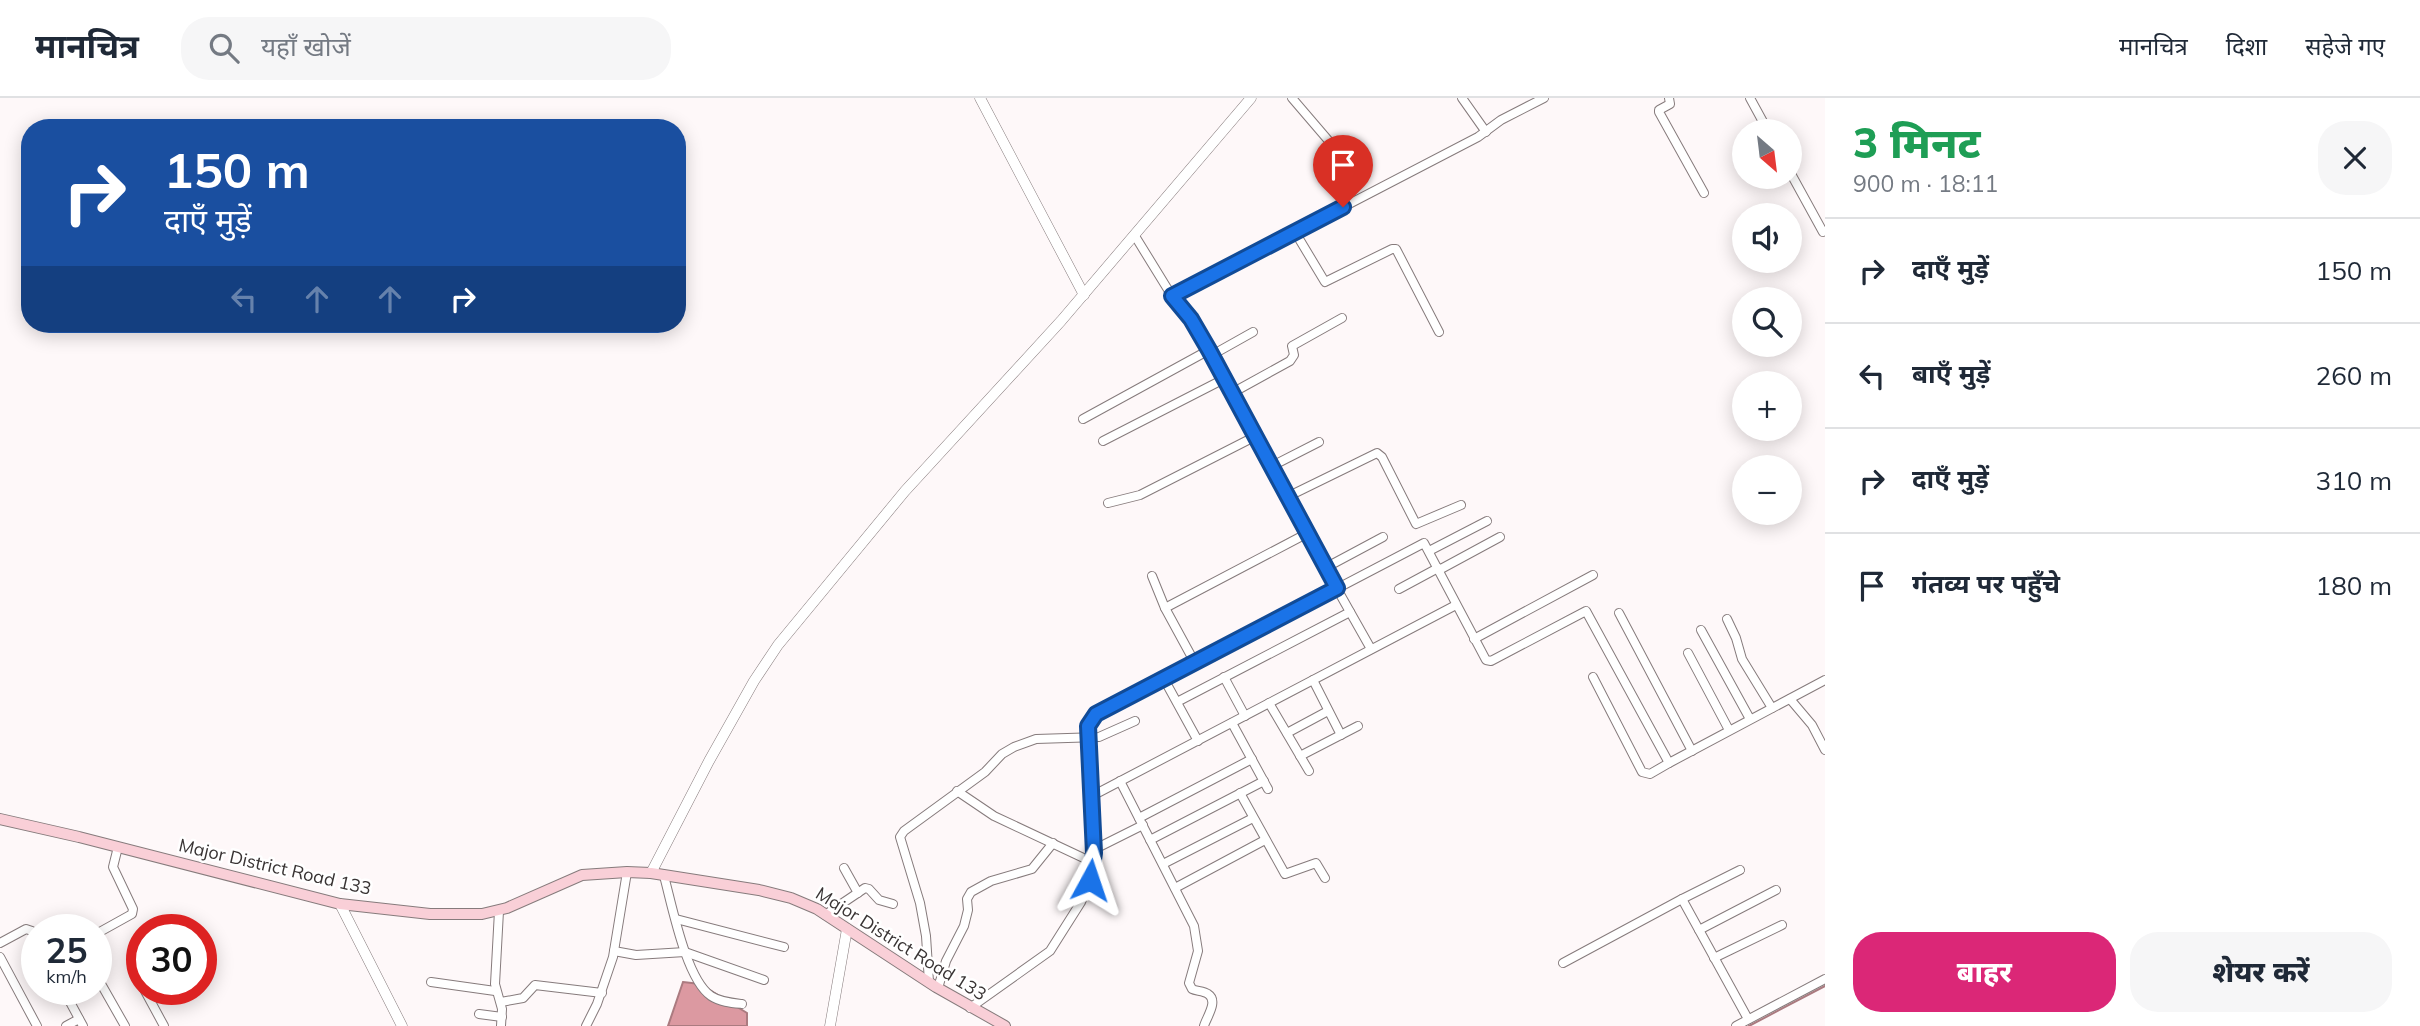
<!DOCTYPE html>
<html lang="hi">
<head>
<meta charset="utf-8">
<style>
  :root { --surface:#fff; --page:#f6f6f7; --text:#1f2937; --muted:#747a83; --line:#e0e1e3; --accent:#db2777 }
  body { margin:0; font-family:Mulish,"Noto Sans Devanagari",sans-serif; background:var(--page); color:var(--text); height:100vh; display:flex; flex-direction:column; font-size:26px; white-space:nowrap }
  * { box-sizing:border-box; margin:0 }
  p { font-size:23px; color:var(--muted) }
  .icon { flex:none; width:38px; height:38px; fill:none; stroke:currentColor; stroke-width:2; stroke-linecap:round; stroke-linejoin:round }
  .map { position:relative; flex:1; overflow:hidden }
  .side { display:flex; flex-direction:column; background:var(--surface); width:595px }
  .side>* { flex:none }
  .banner { position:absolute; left:21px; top:21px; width:665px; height:214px; border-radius:28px; box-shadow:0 4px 18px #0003; background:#1a4fa0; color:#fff; overflow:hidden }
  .needle { width:46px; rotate:152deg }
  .fabs { position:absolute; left:1732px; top:21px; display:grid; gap:14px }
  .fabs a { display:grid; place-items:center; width:70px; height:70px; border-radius:50%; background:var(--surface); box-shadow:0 4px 18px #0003; font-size:35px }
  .speed { position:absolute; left:21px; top:816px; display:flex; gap:14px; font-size:35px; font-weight:700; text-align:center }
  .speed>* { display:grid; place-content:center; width:91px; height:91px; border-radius:50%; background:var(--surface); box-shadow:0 4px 18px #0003; line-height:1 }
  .speed small { font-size:18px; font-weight:400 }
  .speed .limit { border:10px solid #d22; background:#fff; color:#111 }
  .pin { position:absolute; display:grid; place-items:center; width:60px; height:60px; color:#fff; margin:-72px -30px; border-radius:50% 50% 50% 0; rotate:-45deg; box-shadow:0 0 7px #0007 }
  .pin .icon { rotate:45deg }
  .me { position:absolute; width:77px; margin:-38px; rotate:5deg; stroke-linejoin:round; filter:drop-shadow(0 0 5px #0008) }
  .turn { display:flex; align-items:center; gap:24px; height:147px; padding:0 28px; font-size:32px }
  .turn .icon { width:91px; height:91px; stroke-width:2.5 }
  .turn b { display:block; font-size:49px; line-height:60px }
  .lanes { display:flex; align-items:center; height:66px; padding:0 28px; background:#0003; justify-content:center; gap:35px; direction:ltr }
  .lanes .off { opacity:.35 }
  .round { display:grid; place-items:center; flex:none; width:74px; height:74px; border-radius:28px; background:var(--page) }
  .overview { display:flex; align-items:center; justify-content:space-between; height:119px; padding:0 28px }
  h1 { font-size:42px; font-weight:800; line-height:52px; color:#1e9e55 }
  .button { display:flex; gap:14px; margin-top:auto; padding:14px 28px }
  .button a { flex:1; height:80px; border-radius:28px; background:var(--accent); color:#fff; font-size:28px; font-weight:800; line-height:80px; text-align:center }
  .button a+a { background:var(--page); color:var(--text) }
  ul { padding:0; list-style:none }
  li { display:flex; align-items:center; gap:21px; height:105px; padding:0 28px; border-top:2px solid var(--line) }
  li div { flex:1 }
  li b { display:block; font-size:26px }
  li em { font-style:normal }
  header { display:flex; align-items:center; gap:42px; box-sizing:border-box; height:98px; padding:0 35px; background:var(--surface); border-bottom:2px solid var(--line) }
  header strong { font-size:33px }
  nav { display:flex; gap:38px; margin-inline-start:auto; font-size:24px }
  .search { width:490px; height:63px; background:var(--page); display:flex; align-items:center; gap:18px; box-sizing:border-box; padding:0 24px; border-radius:28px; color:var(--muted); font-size:26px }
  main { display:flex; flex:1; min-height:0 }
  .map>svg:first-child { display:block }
</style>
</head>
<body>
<header>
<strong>मानचित्र</strong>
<div class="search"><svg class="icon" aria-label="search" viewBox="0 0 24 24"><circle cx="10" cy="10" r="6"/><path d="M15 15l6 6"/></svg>यहाँ खोजें</div>
<nav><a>मानचित्र</a><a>दिशा</a><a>सहेजे गए</a></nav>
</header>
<main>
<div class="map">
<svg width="1825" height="928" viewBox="0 0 1825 928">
  <rect width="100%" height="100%" fill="#fef8f9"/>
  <polygon fill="#dc99a1" stroke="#ab7b80" stroke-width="2" points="683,884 700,886 747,915 747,928 668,928"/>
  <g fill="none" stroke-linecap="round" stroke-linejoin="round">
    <polyline stroke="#ab7b80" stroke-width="2" points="1749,928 1825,888"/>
    <defs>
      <g id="minor">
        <polyline points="1292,0 1328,42 1346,70"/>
        <polyline points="1462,0 1486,34"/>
        <polyline points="1669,0 1670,6 1659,12 1659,14 1704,95"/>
        <polyline points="1750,0 1768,33"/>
        <polyline points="1790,74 1823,134"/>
        <polyline points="1295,134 1325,184 1392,151 1396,151 1439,234"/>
        <polyline points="1135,138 1167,190 1191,221 1209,252 1306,436 1371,551"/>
        <polyline points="1172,198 1478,39 1501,22 1544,0"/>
        <polyline points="1212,257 1253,234"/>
        <polyline points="1232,295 1290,263 1294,257 1292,248 1342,220"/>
        <polyline points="1083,321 1209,252"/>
        <polyline points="1103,343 1224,281"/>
        <polyline points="1270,369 1319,344"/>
        <polyline points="1287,399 1377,355 1382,359 1416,426 1461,407"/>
        <polyline points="1108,405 1140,397 1254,339"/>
        <polyline points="1429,453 1487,423"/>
        <polyline points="1325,470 1383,439"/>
        <polyline points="1439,472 1500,439"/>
        <polyline points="1152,478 1165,510 1195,565"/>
        <polyline points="1399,491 1438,470"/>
        <polyline points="1165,510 1306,436"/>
        <polyline points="1619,515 1692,653"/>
        <polyline points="1727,521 1736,540 1742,561 1772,610"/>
        <polyline points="1701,532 1750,621"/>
        <polyline points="1474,541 1593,477"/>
        <polyline points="1688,555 1729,632"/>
        <polyline points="1224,579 1245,618"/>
        <polyline points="1593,579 1642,674 1650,676 1669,665"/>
        <polyline points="1313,582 1341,637"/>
        <polyline points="1790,601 1812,627 1825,652"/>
        <polyline points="1177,604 1350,514"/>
        <polyline points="1269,605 1309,673"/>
        <polyline points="1232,625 1268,691"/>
        <polyline points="1287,635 1328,613"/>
        <polyline points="1198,643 1164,581 1424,445 1486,562 1491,563 1586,513 1669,665 1825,582"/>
        <polyline points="1300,658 1358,628"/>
        <path d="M1120 683 1194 828 1198 853 1189 885 1192 891C1196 893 1204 893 1208 896 1219 903 1206 920 1204 928"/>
        <polyline points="957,693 994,718 1092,764"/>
        <polyline points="1240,695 1285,776 1316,765 1325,780"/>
        <polyline points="1090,699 1456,507"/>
        <polyline points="1139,720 1252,661"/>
        <polyline points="1150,742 1264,683"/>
        <polyline points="1093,752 1143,727"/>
        <polyline points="1163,766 1253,720"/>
        <polyline points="844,770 858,795"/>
        <path d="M664 778C672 807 686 881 711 898 720 904 732 905 742 906"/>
        <polyline points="1175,790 1265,742"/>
        <polyline points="1682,801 1740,772"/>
        <polyline points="499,813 495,886 502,911 501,928"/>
        <polyline points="825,817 865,790 869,791 879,802 893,806"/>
        <polyline points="676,821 784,849"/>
        <polyline points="1699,832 1776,792"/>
        <polyline points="96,836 132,816 133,811 113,769 118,749"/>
        <polyline points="0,845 26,831 32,833 37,842"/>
        <polyline points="614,853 636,857 685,854 764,882"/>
        <polyline points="0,859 37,928"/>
        <polyline points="1714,860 1782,827"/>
        <polyline points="1563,865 1682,801 1748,921"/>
        <polyline points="135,874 142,886"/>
        <polyline points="96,877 125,928"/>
        <polyline points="431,884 495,893"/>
        <polyline points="929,884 926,838 920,805 900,739 904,733 985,674 1002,656 1014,649 1036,641 1099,639 1135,623"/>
        <polyline points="938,890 946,863 964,828 968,812 967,801 971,794 991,783 1032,771 1053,745"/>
        <polyline points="63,891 83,928"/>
        <polyline points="144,891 164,928"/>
        <polyline points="501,904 523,900 535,887 602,895"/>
        <polyline points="970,910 1050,853 1081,804 1090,782 1094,755 1089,628 1096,616 1164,581"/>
        <polyline points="479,916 502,919"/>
        <polyline points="66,928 79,921"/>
        <polyline points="586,928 597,906 613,859 627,774"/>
        <polyline points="1736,928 1825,881"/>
      </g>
      <g id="tertiary">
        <polyline points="980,0 1084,197"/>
        <polyline points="651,775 709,663 754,583 778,547 905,393 1061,223 1251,0"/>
        <polyline points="340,806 402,928"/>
        <polyline points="830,928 847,831"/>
      </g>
      <polyline id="secondary" points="0,721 79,739 340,806 430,816 482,816 507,810 582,777 627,774 651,775 759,792 791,800 817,811 936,889 1005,928"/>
    </defs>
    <use href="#minor" stroke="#867b7c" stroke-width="10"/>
    <use href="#tertiary" stroke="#867b7c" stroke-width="11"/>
    <use href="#secondary" stroke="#867b7c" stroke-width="12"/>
    <use href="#minor" stroke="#fff" stroke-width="8"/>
    <use href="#tertiary" stroke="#fff" stroke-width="10"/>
    <use href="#secondary" stroke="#f9cfd7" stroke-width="10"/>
  </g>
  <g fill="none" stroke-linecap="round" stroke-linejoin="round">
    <defs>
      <polyline id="route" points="1090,782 1094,755 1088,628 1096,616 1337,490 1209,252 1191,221 1172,198 1343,109"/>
    </defs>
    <use href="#route" stroke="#114b97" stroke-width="18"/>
    <use href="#route" stroke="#1a73e8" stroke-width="12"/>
  </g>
  <g text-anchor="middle" stroke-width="5" stroke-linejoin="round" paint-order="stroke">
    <g font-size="18" fill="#393434" stroke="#fff">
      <text transform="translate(275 769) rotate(13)" y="6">Major District Road 133</text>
      <text transform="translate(901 846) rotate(32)" y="6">Major District Road 133</text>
    </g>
  </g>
</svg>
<div class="fabs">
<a><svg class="needle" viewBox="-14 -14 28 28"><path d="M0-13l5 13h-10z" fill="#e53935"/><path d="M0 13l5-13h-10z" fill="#747a83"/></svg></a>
<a><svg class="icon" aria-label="sound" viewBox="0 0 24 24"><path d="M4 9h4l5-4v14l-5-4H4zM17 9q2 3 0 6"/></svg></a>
<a><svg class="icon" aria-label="search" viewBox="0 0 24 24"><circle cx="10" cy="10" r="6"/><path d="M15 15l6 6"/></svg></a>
<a>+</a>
<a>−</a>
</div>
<div class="speed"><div>25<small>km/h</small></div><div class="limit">30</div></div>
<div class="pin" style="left:1343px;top:109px;background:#d93025"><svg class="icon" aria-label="arrive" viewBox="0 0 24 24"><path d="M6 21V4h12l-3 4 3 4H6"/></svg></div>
<svg class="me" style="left:1090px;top:782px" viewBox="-20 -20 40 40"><path d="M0-17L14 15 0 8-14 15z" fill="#1a73e8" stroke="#fff" stroke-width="4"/></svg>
<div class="banner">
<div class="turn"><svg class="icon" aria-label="right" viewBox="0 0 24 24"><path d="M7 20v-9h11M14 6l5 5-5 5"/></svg><div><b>150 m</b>दाएँ मुड़ें</div></div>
<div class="lanes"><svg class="icon off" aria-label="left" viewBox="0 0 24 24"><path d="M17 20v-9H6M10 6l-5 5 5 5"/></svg><svg class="icon off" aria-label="ahead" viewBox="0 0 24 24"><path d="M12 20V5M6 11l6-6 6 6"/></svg><svg class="icon off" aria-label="ahead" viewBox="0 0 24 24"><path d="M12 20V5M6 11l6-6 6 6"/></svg><svg class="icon" aria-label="right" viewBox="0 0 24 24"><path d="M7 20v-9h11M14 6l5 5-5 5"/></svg></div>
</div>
</div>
<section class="side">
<div class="overview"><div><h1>3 मिनट</h1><p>900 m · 18:11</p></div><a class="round"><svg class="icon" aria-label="close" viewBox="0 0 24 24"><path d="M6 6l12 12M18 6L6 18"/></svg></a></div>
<ul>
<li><svg class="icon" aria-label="right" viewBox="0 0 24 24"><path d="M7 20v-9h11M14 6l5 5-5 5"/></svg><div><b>दाएँ मुड़ें</b></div><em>150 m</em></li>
<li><svg class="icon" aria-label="left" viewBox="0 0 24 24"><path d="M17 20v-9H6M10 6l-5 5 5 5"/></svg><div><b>बाएँ मुड़ें</b></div><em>260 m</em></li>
<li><svg class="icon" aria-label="right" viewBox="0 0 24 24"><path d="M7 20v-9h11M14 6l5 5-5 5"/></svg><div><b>दाएँ मुड़ें</b></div><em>310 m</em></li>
<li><svg class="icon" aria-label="arrive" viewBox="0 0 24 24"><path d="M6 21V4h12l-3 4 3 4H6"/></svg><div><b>गंतव्य पर पहुँचे</b></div><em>180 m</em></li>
</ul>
<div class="button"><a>बाहर</a><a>शेयर करें</a></div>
</section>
</main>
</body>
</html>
